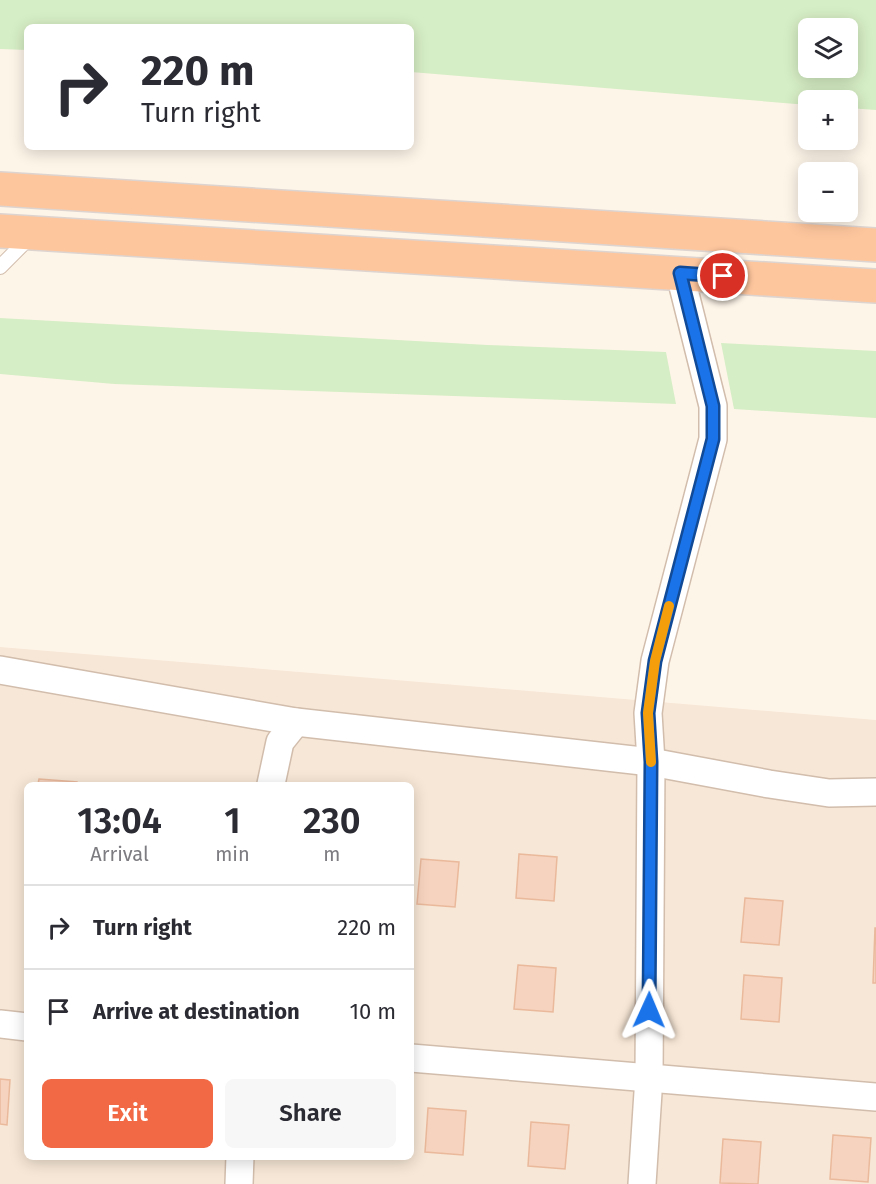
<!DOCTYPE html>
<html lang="en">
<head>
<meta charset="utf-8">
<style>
  :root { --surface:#fff; --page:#f7f7f7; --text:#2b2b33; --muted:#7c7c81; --line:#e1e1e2; --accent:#f16945 }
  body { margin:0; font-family:"Fira Sans",sans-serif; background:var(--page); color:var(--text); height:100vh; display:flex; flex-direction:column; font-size:22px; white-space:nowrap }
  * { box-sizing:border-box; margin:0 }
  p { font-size:20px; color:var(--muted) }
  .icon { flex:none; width:33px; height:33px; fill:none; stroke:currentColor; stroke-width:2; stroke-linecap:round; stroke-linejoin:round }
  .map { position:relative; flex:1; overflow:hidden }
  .side { position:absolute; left:24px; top:782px; width:390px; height:378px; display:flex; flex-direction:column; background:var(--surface); border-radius:9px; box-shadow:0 3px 15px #0003 }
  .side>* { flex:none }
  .hud { position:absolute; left:24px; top:24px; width:390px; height:126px; border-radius:9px; box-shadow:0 3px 15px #0003; background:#fff; color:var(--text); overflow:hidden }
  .buttons { position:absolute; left:798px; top:18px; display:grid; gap:12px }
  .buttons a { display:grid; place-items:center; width:60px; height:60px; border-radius:9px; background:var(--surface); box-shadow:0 3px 15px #0003; font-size:30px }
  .pin { position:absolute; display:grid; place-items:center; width:51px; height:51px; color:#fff; margin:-26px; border:3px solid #fff; border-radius:50%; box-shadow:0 2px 6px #0007 }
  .me { position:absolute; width:66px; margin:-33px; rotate:1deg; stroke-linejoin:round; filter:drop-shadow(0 0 4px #0008) }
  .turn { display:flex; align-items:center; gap:21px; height:126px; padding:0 18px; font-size:27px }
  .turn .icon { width:78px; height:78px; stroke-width:2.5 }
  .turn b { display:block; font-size:42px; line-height:51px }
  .eta { display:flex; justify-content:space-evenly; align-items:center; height:102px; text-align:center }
  .eta b { font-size:36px; font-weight:600; line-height:42px }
  .primary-button { display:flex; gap:12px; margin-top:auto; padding:12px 18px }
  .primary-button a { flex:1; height:69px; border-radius:9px; background:var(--accent); color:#fff; font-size:24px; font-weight:600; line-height:69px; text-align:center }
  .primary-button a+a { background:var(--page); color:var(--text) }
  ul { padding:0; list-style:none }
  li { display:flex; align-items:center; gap:18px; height:84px; padding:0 18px; border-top:2px solid var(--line) }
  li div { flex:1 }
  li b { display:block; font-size:22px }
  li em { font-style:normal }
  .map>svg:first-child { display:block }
</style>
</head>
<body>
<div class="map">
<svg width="876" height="1184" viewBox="0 0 876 1184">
  <rect width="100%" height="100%" fill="#fef5e9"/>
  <path fill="#f7e7d6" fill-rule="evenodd" d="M0 647 876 720V1184H0ZM27 784H411V1156H27Z"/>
  <g fill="#d6eec5" fill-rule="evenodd">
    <path d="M0 0H876V110L848 108V100H808V105L411 72V27H27V50L0 49ZM808 28H848V68H808Z"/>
    <polygon points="0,318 488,345 666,352 676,404 114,384 0,374"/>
    <polygon points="721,343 876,351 876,418 734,409"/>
  </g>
  <g fill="#f6d3be" stroke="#eab99c" stroke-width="1.5">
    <polygon points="39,779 77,782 77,784 38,784"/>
    <polygon points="519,854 557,857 554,901 516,898"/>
    <polygon points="421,859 459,862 455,907 417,904"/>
    <polygon points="745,898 783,901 779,945 741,942"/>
    <polygon points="875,928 876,928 876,983 873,983"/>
    <polygon points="518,965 556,968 553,1012 514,1009"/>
    <polygon points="744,975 782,978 779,1022 741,1019"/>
    <polygon points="0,1079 10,1080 7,1125 0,1124"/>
    <polygon points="428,1108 466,1111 463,1155 425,1152"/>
    <polygon points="531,1122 569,1125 565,1169 528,1166"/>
    <polygon points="833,1135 871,1138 868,1182 830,1179"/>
    <polygon points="723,1139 761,1142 758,1184 720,1183"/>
  </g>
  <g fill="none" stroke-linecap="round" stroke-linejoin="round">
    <defs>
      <polyline id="service" points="0,267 30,237"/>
      <g id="minor">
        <polyline points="0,670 296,722 651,762 769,784 829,793 876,792"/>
        <polyline points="271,784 280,742 296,722"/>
        <polyline points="0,1024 27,1027"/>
        <polyline points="411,1058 876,1097"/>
        <polyline points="239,1184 240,1156"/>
        <polyline points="642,1184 649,1077 651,762 648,713 655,661 713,439 713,406 680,274"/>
      </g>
      <g id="trunk">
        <polyline points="0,189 876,245"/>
        <polyline points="0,231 876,286"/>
      </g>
    </defs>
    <use href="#service" stroke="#d2bdac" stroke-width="16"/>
    <use href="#minor" stroke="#d2bdac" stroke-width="30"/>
    <use href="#trunk" stroke="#ddd4d0" stroke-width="36"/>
    <use href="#service" stroke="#fff" stroke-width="14"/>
    <use href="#minor" stroke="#fff" stroke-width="27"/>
    <use href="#trunk" stroke="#fec69d" stroke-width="33"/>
  </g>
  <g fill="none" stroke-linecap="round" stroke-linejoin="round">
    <defs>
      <polyline id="route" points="649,1010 651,762 648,713 655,661 713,439 713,406 680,273 723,276"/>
    </defs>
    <use href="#route" stroke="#114b97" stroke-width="15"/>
    <use href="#route" stroke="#1a73e8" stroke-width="10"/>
    <polyline stroke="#f59e0b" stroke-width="10" points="651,762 648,713 655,661 669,606"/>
  </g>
</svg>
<div class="buttons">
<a><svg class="icon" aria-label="layers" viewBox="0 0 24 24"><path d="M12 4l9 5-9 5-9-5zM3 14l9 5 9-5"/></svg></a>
<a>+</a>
<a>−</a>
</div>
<div class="pin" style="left:723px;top:276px;background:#d93025"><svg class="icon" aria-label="arrive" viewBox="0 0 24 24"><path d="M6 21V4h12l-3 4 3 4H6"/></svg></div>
<svg class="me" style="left:649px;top:1010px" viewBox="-20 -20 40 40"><path d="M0-17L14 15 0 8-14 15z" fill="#1a73e8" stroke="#fff" stroke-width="4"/></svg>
<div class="hud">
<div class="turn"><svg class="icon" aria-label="right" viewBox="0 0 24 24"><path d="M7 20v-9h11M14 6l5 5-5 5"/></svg><div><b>220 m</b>Turn right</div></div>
</div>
<section class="side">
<div class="eta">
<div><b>13:04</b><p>Arrival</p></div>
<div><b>1</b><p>min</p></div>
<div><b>230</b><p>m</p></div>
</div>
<ul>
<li><svg class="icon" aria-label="right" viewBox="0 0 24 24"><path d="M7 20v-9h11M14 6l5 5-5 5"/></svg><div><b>Turn right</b></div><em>220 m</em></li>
<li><svg class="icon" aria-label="arrive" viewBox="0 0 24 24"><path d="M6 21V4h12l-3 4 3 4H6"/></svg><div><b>Arrive at destination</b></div><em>10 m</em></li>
</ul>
<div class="primary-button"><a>Exit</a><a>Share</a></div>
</section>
</div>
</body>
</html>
